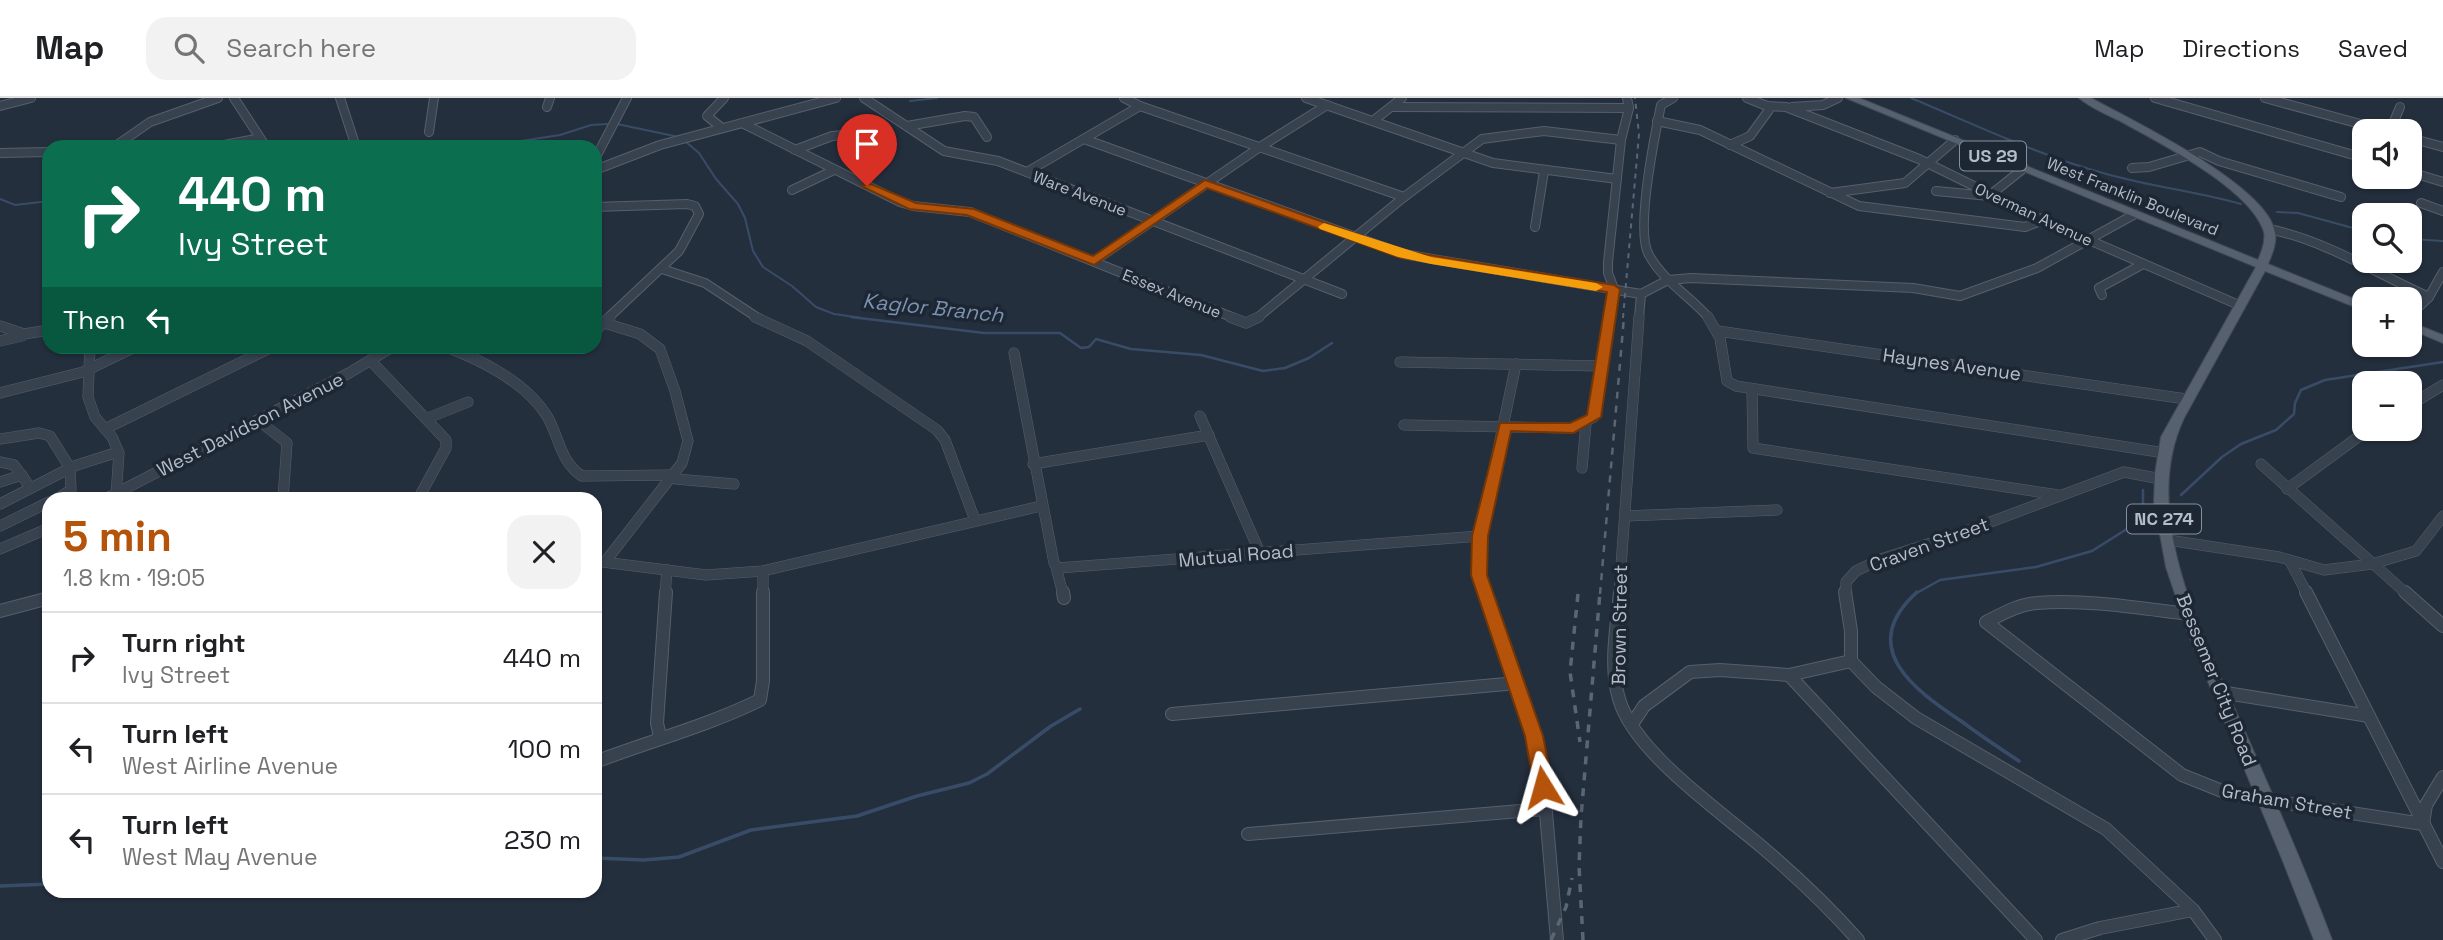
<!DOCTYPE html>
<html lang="en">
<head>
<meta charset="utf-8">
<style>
  :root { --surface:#fff; --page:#f2f2f2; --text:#202124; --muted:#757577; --line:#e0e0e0; --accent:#b45309 }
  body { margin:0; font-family:"Space Grotesk",sans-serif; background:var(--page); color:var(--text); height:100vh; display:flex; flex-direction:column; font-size:26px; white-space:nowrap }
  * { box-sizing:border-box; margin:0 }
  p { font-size:23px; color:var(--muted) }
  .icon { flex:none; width:38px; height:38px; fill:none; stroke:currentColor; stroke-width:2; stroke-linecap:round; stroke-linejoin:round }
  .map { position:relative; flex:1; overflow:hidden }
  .details { position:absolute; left:42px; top:394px; width:560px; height:406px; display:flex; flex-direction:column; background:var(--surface); border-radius:21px; box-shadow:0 2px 5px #0004 }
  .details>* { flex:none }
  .guide { position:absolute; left:42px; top:42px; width:560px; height:214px; border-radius:21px; box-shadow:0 2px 5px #0004; background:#0b6e4f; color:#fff; overflow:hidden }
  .buttons { position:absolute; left:2352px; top:21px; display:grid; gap:14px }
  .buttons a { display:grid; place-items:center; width:70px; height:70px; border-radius:14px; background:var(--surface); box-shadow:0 2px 5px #0004; font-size:35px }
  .pin { position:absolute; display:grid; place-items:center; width:60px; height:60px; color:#fff; margin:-72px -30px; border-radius:50% 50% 50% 0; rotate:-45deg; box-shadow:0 0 7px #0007 }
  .pin .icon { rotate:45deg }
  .me { position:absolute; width:77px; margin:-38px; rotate:352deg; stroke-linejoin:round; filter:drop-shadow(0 0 5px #0008) }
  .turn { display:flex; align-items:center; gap:24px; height:147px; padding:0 21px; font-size:32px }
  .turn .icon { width:91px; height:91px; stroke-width:2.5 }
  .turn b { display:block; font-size:49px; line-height:60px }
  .then { display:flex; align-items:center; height:66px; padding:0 21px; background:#0003; gap:14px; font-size:26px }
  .round { display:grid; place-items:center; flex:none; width:74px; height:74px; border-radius:21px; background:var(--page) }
  .head { display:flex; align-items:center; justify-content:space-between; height:119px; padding:0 21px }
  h1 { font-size:42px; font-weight:800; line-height:52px; color:var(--accent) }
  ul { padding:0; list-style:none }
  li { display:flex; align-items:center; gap:21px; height:91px; padding:0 21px; border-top:2px solid var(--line) }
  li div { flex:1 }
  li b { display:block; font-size:26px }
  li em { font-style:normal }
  header { display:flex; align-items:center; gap:42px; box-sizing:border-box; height:98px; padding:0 35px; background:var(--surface); border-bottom:2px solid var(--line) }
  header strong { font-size:33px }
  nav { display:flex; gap:38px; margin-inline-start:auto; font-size:24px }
  .search { width:490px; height:63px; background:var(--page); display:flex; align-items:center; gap:18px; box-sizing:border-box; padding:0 24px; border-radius:21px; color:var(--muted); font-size:26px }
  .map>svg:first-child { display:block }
</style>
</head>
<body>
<header>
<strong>Map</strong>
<div class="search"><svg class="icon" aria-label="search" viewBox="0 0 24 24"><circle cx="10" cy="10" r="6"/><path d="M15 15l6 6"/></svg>Search here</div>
<nav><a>Map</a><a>Directions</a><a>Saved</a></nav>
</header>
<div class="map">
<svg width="2443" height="842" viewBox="0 0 2443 842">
  <rect width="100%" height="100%" fill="#242f3e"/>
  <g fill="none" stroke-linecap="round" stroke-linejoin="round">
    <g stroke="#394c67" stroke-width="2">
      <path d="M1911 0C1976 27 2042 59 2110 77 2154 89 2198 94 2241 106"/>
      <polyline points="910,3 937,0"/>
      <polyline points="617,26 679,39"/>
      <polyline points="686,44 699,55 716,81 738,106 745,120 753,153 763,169 792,188 816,209 834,216 862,220"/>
      <polyline points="483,49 560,37 591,27 607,26"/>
      <polyline points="0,101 15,107 49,103"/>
      <polyline points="2277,114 2298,115 2364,133"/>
      <polyline points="2410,141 2443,143"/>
    </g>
    <g stroke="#394c67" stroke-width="2.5">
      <polyline points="851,219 984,235 1060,235 1081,250 1089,249 1096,241 1131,251 1201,257 1263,273 1285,270 1309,260 1332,245"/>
      <polyline points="2181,397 2222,359 2241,346 2276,332 2294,316 2295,305 2301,292 2325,282 2443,264"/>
      <polyline points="1915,496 1940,482 2036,469 2092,453 2138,424 2143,412 2143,392"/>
    </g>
    <g stroke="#394c67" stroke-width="3.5">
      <path d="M1917 494C1856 549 1913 591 1961 623 1980 637 1999 650 2019 663"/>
      <polyline points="595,760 644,762 679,759 751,732 857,718 917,698 969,685 987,676 1051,628 1080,611"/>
      <polyline points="0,788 49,786"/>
    </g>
    <defs>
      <g id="minor-far2">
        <polyline points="234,0 266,49"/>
        <polyline points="340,0 356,49"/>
        <polyline points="864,0 944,53 998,63 1342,196"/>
        <polyline points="1124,0 1140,8 1404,99"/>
        <polyline points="1306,0 1493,65 1617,81"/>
        <path d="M1673 0 1661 7C1655 36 1635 134 1649 157 1663 183 1690 198 1709 220"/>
        <polyline points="1747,0 1767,8 1786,9 1919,61 2043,122 2241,208"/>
        <polyline points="2155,0 2364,60"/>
        <polyline points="2265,0 2386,33"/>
        <polyline points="0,8 31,0"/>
        <polyline points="547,9 550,0"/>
        <polyline points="1392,9 1629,10"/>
        <polyline points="1792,9 1823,7 1838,0"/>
        <polyline points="1373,23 1402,0"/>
        <polyline points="1657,23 1700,32 1859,108 2025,129 2043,122"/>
        <polyline points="742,25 900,104 913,108 970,114 1234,220"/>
        <polyline points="907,28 965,18 974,19 987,39"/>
        <polyline points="722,30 707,18 724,0"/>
        <polyline points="2390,33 2400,9"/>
        <polyline points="429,34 434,0"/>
        <polyline points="2410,40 2443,49"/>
        <polyline points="1084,41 1403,156 1641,196 1668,182 1691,180 1913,190 1960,198 2037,170 2135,116"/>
        <polyline points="1730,47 1750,38 1769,12 1767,8"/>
        <polyline points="114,49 150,24 218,0"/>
        <polyline points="214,49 260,40"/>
        <polyline points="795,52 832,38 858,36"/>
        <polyline points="0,55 49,54"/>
        <polyline points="595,61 627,0"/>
        <polyline points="2132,70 2149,69 2200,54 2219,63 2341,99"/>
        <polyline points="595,72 660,47 836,0"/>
        <polyline points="1027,74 1140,8"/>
        <polyline points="2410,74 2443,84"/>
        <polyline points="792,92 834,72"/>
        <polyline points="1936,93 1989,98 2024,70"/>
        <polyline points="1830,95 1905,85 1955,42"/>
        <polyline points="2421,105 2443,113"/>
        <polyline points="595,109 687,106 695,108 699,116 679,153 608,220"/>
        <polyline points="1535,129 1544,73"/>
        <path d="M2269 131C2327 143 2375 175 2429 199"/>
        <polyline points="1094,163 1260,49 1327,7"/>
        <polyline points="662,171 705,185 758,220"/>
        <polyline points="2102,197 2099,190 2143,166"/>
        <polyline points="2410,217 2429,199 2443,174"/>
        <polyline points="1257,220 1404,99 1482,41 1544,33 1621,42"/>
        <polyline points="1609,220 1614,191 1608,175 1608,164 1621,42 1629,10 1627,0"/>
        <polyline points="1639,220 1641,196"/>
      </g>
      <g id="minor-far1">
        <polyline points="755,219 807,243 937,332 945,342 975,422"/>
        <polyline points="1230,219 1246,225 1259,219"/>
        <polyline points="1708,219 1720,240 1727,283 1736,288 2165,355"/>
        <polyline points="595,222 640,236 660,251 675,293 688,343 682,365 605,464"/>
        <polyline points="0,228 24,236 49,232"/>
        <polyline points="595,233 610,219"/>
        <polyline points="1718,233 2186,301"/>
        <polyline points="0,243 22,238"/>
        <polyline points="90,248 88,299 95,319 112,339 119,355 116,398"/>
        <path d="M444 248C481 262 525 283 547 318 559 338 560 364 582 378L674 377 676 381 734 386"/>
        <polyline points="1014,255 1054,465 1058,470 1480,438"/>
        <polyline points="371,263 446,342 446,350 418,401"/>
        <polyline points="1400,264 1603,268"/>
        <polyline points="1752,291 1753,350 2058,397"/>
        <polyline points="0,295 83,274 137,248"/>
        <polyline points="2410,307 2443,287"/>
        <polyline points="1200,318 1260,455"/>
        <polyline points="428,320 468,304"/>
        <polyline points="258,322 287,345 283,401"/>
        <polyline points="1404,327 1573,330 1594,319 1610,219"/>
        <polyline points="105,331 274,248"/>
        <polyline points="0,341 39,335 50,338 70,370 71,392 57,401"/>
        <polyline points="0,364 14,367 30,389"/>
        <polyline points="1033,366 1209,337"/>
        <polyline points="2261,366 2407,496"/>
        <polyline points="1582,370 1586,325"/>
        <polyline points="0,384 22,377"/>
        <polyline points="2287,391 2369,331"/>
        <polyline points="105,401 349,275 394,248"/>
        <polyline points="0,406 74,368 118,354"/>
        <polyline points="1625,418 1777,412"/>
        <polyline points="0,428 49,404"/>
        <polyline points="2168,442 2279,459 2324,472 2372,466 2416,453 2443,418"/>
        <polyline points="0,451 49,430"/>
        <polyline points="595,463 706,477 763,473 1041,408"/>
        <polyline points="2290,463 2307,496"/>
        <polyline points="1056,469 1063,496"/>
        <polyline points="763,473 763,496"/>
        <polyline points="665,496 667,472"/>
        <polyline points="1486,496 1479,477 1480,438 1516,266"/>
        <polyline points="1619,496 1639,219"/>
        <polyline points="1846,496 1846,484 1856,473 1881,461 1953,438 2124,374 2161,381"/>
      </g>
      <g id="minor">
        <polyline points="1063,494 1064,500"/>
        <polyline points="1485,494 1542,668 1557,842"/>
        <path d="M1620 494C1617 528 1609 568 1619 601 1634 654 1720 713 1762 749 1796 778 1828 808 1858 842"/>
        <polyline points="1845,494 1851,533 1851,563"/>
        <polyline points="2306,494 2443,764"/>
        <polyline points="2405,494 2443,528"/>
        <polyline points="0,513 49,500"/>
        <path d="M2188 516C2139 510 2086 501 2037 505 2019 506 2002 516 1986 524L2182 677 2222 693 2247 699 2423 726 2426 707 2443 679"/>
        <polyline points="1851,563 1876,589 1916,620 2106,731 2193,812 2215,842"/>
        <polyline points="1789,577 2036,842"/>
        <polyline points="2220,594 2369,618"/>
        <polyline points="1172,616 1517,585"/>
        <polyline points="1632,626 1644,608 1690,574 1720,572 1789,577 1851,563"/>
        <polyline points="660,639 657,625 666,494"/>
        <path d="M595 664C650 643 707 628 760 602L763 583V494"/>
        <polyline points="1248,736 1545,711"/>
        <polyline points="2062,842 2100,830 2193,812"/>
      </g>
      <g id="major">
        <path d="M1846 0H1859L2258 162C2262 153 2267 140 2263 131 2247 89 2160 45 2122 24 2108 17 2091 10 2079 0H2091C2131 22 2269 88 2275 135 2277 145 2272 156 2268 166L2364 205V212L2360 211 2265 173 2184 320C2136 421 2210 552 2250 645 2278 710 2307 775 2332 842H2314L2282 761 2189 538 2166 469 2154 404 2155 376 2161 339 2256 169Z"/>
        <polygon points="2410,224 2443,237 2443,245 2410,231"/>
      </g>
    </defs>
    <use href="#minor-far2" stroke="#565f6c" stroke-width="10"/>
    <use href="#minor-far1" stroke="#565f6c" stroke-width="11"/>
    <use href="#minor" stroke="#565f6c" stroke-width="14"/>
    <use href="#major" stroke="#414a57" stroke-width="2"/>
    <use href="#minor-far2" stroke="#38414e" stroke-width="8"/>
    <use href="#minor-far1" stroke="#38414e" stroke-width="10"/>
    <use href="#minor" stroke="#38414e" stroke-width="12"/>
    <use href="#major" fill="#56606e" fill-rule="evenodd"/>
    <polyline stroke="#5a6575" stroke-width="2" stroke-dasharray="5 5" stroke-linecap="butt" points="1623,220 1639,36 1635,0"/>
    <polyline stroke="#5a6575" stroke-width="2.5" stroke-dasharray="7 7" stroke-linecap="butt" points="1600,496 1624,219"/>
    <g stroke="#5a6575" stroke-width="3.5" stroke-dasharray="8 8" stroke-linecap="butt">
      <polyline points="1578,496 1570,574 1580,644"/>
      <polyline points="1551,842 1566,809 1572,780"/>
      <polyline points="1583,842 1579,768 1581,719 1600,494"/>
    </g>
  </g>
  <polygon fill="#b45309" stroke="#753606" stroke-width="2" points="1205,82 1405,153 1614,187 1620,191 1601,319 1573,335 1511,333 1488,438 1487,477 1543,638 1553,689 1550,695 1543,697 1537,695 1534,689 1525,638 1471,477 1472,438 1500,325 1570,325 1587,317 1607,194 1398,159 1207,90 1094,167 967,117 909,111 861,88 871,86 916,105 974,111 1093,158"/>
  <polygon fill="#f59e0b" points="1324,125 1431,159 1596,185 1603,189 1596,193 1431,166 1398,159 1320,131 1318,129"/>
  <g text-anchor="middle" stroke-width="7" stroke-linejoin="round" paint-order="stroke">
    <g font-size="16" fill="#b4bcc9" stroke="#1d2633">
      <text transform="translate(1080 95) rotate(21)" y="6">Ware Avenue</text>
      <text transform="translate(2133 98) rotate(22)" y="6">West Franklin Boulevard</text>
      <text transform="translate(2034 116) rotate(25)" y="6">Overman Avenue</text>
      <text transform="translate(1172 195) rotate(22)" y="6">Essex Avenue</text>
    </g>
    <g fill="#1d2633" stroke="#878f9c" stroke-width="2">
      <rect x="1960" y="43.5" width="66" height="29" rx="5"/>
      <rect x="2127" y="406.5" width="74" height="29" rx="5"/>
    </g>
    <g font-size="18" font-weight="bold" fill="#b4bcc9">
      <text x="1993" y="64">US 29</text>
      <text x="2164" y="427">NC 274</text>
    </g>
    <g font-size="19" fill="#b4bcc9" stroke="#1d2633">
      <text transform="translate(1952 266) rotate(8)" y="7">Haynes Avenue</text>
      <text transform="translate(250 326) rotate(-27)" y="7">West Davidson Avenue</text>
      <text transform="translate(1929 446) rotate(-20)" y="7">Craven Street</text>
      <text transform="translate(1236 457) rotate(-5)" y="7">Mutual Road</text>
      <text transform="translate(1619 527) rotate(-89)" y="7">Brown Street</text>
      <text transform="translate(2217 582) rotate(68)" y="7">Bessemer City Road</text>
      <text transform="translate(2287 703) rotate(10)" y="7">Graham Street</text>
    </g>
    <g font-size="21" font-style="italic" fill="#7c92b1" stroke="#1d2633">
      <text transform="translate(933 210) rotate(6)" y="7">Kaglor Branch</text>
    </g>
  </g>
</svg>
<div class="buttons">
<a><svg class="icon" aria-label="sound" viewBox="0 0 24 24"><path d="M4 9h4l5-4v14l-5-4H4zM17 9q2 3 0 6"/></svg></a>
<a><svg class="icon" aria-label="search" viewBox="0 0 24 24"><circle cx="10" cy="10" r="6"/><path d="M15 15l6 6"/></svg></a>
<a>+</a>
<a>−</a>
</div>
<div class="pin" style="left:867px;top:88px;background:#d93025"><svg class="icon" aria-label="arrive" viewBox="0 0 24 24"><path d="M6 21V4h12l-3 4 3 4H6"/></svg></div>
<svg class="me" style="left:1543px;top:689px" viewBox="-20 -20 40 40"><path d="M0-17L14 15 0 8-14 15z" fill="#b45309" stroke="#fff" stroke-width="4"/></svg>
<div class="guide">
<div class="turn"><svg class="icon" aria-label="right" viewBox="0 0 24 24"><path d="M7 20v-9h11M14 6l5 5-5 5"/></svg><div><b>440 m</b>Ivy Street</div></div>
<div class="then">Then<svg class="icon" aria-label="left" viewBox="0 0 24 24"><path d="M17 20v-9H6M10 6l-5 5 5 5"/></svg></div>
</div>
<section class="details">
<div class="head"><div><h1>5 min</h1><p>1.8 km · 19:05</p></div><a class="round"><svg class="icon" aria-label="close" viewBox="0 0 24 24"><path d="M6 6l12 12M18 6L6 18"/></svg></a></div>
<ul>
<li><svg class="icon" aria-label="right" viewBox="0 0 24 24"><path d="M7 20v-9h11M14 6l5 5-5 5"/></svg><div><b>Turn right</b><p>Ivy Street</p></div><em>440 m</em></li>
<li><svg class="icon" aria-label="left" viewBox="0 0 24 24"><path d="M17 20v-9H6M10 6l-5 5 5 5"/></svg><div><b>Turn left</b><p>West Airline Avenue</p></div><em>100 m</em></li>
<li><svg class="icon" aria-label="left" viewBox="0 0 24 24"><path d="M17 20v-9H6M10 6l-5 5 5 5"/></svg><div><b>Turn left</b><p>West May Avenue</p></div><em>230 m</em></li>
</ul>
</section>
</div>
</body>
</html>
